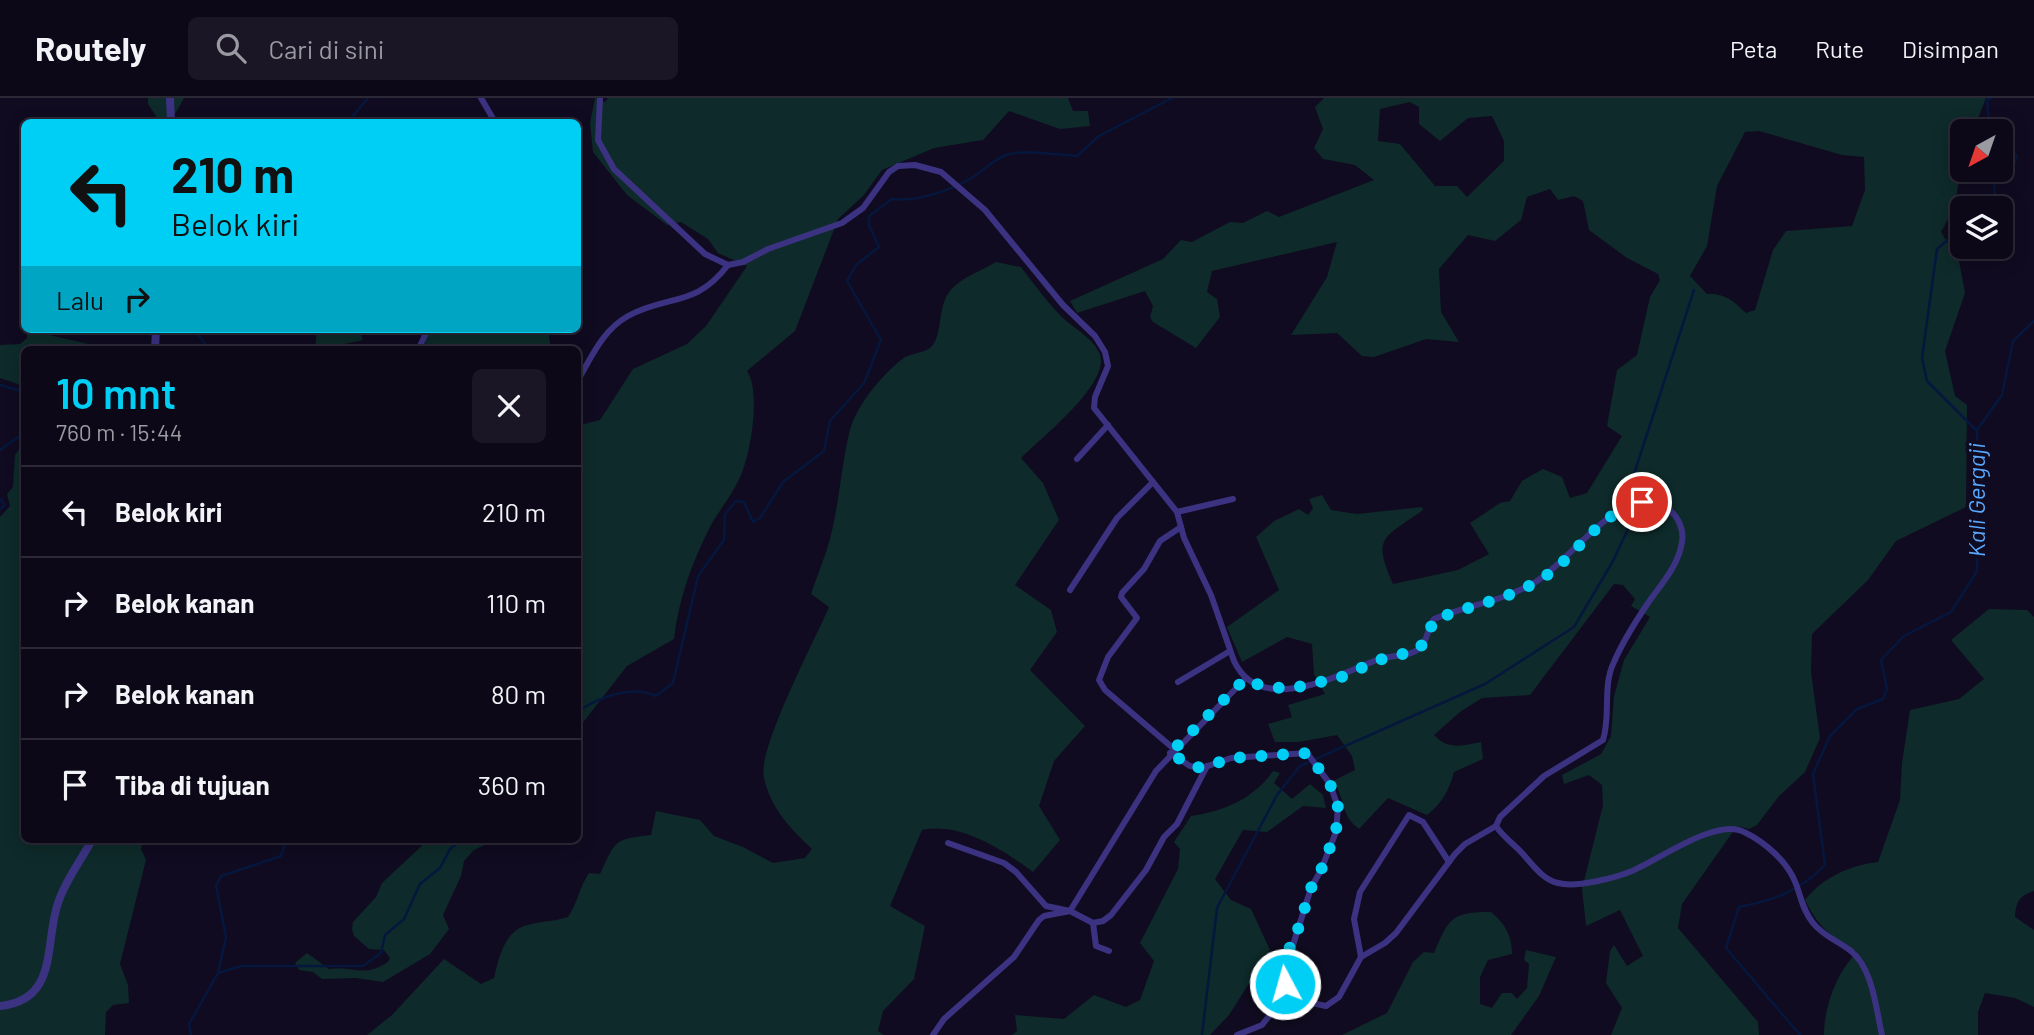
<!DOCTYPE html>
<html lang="id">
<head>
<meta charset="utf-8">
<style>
  :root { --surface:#0c0818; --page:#1a1625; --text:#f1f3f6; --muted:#9a9aa2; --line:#2c2937; --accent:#00cff5 }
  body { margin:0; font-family:Barlow,sans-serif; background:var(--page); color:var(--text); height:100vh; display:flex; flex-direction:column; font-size:26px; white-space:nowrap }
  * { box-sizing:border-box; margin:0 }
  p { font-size:23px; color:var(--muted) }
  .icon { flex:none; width:38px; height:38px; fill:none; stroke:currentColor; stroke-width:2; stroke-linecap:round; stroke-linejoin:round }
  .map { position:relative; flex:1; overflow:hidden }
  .side { position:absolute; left:21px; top:248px; width:560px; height:497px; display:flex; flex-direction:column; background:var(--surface); border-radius:10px; box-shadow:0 4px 18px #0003,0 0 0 2px var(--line) }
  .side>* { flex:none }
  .hud { position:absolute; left:21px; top:21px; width:560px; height:214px; border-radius:10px; box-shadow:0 4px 18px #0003,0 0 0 2px var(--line); background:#00cff5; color:#111; overflow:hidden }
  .needle { width:46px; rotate:220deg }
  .controls { position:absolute; left:1950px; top:21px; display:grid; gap:14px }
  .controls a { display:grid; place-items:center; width:63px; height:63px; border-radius:10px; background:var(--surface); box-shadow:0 4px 18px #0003,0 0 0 2px var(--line); font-size:35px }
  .pin { position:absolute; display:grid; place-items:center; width:60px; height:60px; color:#fff; margin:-30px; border:4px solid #fff; border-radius:50%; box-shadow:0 2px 7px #0007 }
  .me { position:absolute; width:77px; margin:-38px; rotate:354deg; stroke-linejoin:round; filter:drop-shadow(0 0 5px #0008) }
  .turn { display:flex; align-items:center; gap:24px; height:147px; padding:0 35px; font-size:32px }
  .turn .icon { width:91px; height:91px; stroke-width:2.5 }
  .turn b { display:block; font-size:49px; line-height:60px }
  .then { display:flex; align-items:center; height:66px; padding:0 35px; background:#0003; gap:14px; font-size:26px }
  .round { display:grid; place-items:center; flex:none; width:74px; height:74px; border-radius:10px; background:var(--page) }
  .overview { display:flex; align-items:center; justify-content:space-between; height:119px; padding:0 35px }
  h1 { font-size:42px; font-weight:600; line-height:52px; color:var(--accent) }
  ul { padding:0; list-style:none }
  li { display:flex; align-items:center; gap:21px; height:91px; padding:0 35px; border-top:2px solid var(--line) }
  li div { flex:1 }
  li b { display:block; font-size:26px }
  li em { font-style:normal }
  header { display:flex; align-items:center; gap:42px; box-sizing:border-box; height:98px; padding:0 35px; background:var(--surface); border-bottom:2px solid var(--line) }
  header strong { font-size:33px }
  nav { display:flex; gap:38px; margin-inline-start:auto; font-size:24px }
  .search { width:490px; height:63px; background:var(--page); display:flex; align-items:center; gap:18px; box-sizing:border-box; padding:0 24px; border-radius:10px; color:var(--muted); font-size:26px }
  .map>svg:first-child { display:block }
</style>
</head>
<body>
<header>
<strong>Routely</strong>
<div class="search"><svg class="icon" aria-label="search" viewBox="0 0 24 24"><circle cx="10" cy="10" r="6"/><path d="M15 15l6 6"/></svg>Cari di sini</div>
<nav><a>Peta</a><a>Rute</a><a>Disimpan</a></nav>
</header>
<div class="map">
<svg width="2034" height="937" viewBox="0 0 2034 937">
  <rect width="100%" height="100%" fill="#100b20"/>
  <g fill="#0e2a2a" fill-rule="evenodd">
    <path d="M148 0H184C178 11 174 22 160 24L148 6Z"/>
    <path d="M595 0 605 4 608 0H1068L1073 13H1088L1090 28 1060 31 1009 13 983 42 934 50 882 72 864 97 838 121 795 233 747 273C761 293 751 354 741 377 733 397 717 414 708 433 691 467 678 504 674 541L627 568 578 631V319L584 326 600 322 633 271 687 246 706 228 747 168 718 155 708 141 681 124 667 127 627 97 593 54 590 25Z"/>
    <path d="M1324 0H1986L1973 33H1962C1962 68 1960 104 1941 134L1959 163 1965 195 1945 253 1955 298 1967 307 1966 409 1896 443 1868 482 1812 536 1811 574 1820 640 1805 674 1779 698 1757 727 1749 731 1737 728 1682 806 1678 830 1758 924 1759 937H1611L1622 910 1606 885 1610 853 1614 847 1627 868 1643 858 1620 812 1586 828 1582 791 1603 707 1602 687 1589 677 1564 686 1562 677 1601 656 1611 638 1614 598 1624 562 1650 519 1631 508 1635 501 1623 487 1614 486 1530 597 1482 600 1460 614 1434 637C1448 652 1462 648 1481 644L1483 661 1454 674C1449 693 1442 705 1427 717L1388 700 1359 731C1340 717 1346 701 1333 683L1355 672 1352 658 1337 637 1299 644H1275L1268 626 1292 619 1288 607 1325 596 1314 576 1312 546 1287 539 1242 564 1227 529 1279 492 1256 439 1274 423 1299 411 1308 417 1313 410 1309 401 1322 397 1331 412 1357 416 1422 409 1423 412C1385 440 1371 437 1393 486L1458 472 1489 456 1470 425 1500 405 1510 403 1522 383 1543 371 1562 379 1570 400 1587 395 1622 338 1607 328 1617 272 1637 257 1650 199 1660 182 1658 176 1627 160 1589 132 1583 103 1574 98 1558 102 1550 91 1527 99 1521 122 1495 143 1468 137 1439 171 1441 214 1459 244 1426 241 1374 259 1362 258 1337 235 1291 237 1327 179 1337 144 1212 173 1207 194 1217 201 1220 219 1196 250 1153 224 1150 219 1153 208 1145 193 1077 215 1070 203 1163 161 1181 142 1192 144 1230 124 1243 125 1267 113 1279 119 1374 82 1355 67 1323 61 1314 50 1323 31 1315 9ZM1410 4 1419 9V26L1440 43 1468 20 1492 18 1504 43V63L1467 99 1457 88H1435L1400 46 1378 43 1380 11ZM1759 33 1842 57 1864 59 1865 92 1852 128 1786 133 1773 152 1755 212 1746 215C1733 203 1726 195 1707 196L1690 178 1707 148 1717 88 1745 34Z"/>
    <path d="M996 164 1021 169C1034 186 1047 204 1062 219 1073 230 1095 241 1100 257 1110 286 1040 341 1021 360L1043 385 1059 422 1015 487 1051 512 1057 534 1030 572 1085 628 1054 663 1039 708 1060 742 1033 774C1003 752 961 724 922 732L890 808 925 828 914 881 883 913 878 933 884 937H367L392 917 444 861 481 886 494 880C498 862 504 835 524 828 538 823 554 824 568 819 578 804 579 790 589 775L600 776C616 742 614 741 651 737L656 713 700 722 714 738 743 749 773 765 805 760 812 751C790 730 771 711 764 680 757 651 815 542 829 509L811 496C817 478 825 459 830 441 839 406 841 370 849 336 855 309 880 279 901 262 909 255 921 256 930 250 943 239 937 212 948 196 958 180 980 174 996 164Z"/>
    <polygon points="317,231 359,231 363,242 340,247 341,252 315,252"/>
    <polygon points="435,231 548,231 551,252 423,252 428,237"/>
    <polygon points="27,232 102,249 104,252 24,252 24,288 0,280 0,247 20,246 27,240"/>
    <polygon points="24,344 24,742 143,742 141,751 146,762 120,866 128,887 129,905 113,907 106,914 105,937 0,937 0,419 10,408 7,396 13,389 15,357"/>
    <path d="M1989 511 2027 512 2034 519V793C2019 798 2016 804 2015 819L2034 832V909L2015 900 1985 895 1978 914V937H1824C1824 908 1837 874 1857 854 1831 839 1818 829 1805 802 1823 779 1851 767 1878 764L1900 702 1902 665 1910 612 1959 601 1984 581 1951 542Z"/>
    <path d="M1273 673 1280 675 1274 685 1292 701 1310 686 1323 697 1326 710 1303 708 1267 734 1243 732 1215 781 1231 802 1251 811 1270 852 1229 917 1210 937H1012L1017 933 1015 917 1064 921 1094 897 1126 909 1140 902 1154 863 1140 845 1178 771 1180 751 1174 744 1191 718C1224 713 1253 701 1273 673Z"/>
    <path d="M428 742H495L474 752 464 763 461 778 443 817 449 831 430 856 383 884 356 880 322 881 313 874 299 872 295 865 307 855 329 871C357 868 363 880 388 864L390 860 384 852 369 851 354 838 352 831 353 824 376 799 382 785Z"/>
    <path d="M1491 814C1505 825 1512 838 1512 856L1488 862 1480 879V906L1492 910 1502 895H1512L1517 901 1527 890 1529 866 1524 862 1526 852 1556 859 1539 898 1511 937H1342L1387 915 1413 864 1424 854 1434 855C1449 820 1451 814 1491 814Z"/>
  </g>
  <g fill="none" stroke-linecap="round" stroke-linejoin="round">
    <g stroke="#06173e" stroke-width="2.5">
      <polyline points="348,24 368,0"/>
      <polyline points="1990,33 1987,2 1992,0"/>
      <polyline points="1996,110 1994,85 1997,79 2012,72 2017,58 2000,42"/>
      <polyline points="1962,130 1937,151 1922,260 1927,283 1976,332"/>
      <polyline points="200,231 197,236 210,252"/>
      <polyline points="0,287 24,294"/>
      <polyline points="0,352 24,335"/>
      <polyline points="0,401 5,407 0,411"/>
      <path d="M578 613C599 600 631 586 656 598L673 585 698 478 724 442 725 416 736 403 744 404 753 424 760 420 783 384 824 353 830 323 864 285 881 242 847 183 856 167 879 149 869 127V118L892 101C916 104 949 93 970 81 982 74 994 61 1006 57 1027 51 1055 57 1077 58L1099 38 1172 0"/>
      <polyline points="218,875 242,868 363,868 381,855 385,837 404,821 420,786 440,770 450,751 461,742"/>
      <polyline points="191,937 189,926 218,875 226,839 216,788 221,778 281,758 286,742"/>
      <polyline points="1202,937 1217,810 1277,697 1300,668 1485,586 1574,529 1613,463 1636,414 1632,393 1635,373 1694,192"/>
      <path d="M1800 937 1726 850 1739 809C1774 802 1799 794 1825 767L1813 676 1830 638 1857 611 1883 601 1887 591 1881 562 1904 538 1951 514 1977 473V332L2002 297 2013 243 2034 223"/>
    </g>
    <g stroke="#3b3382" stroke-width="6">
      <polyline points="481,0 495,24"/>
      <path d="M600 0 598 42 614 71 705 156 728 167 743 164 768 151 842 125 863 110 889 74 898 68 915 67 941 74 985 112 1063 207 1095 238 1105 254 1108 268 1095 299 1094 310 1177 414 1184 440 1211 497 1234 563C1260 619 1339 577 1379 561 1392 557 1410 559 1420 550 1428 543 1427 530 1434 521 1468 507 1500 504 1534 485 1571 464 1623 380 1668 411 1679 419 1684 432 1682 444 1678 470 1659 488 1646 508 1634 526 1622 545 1614 564 1602 588 1611 617 1603 642L1544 678 1500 719 1496 728C1502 738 1514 746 1522 755 1532 766 1543 782 1558 785 1576 790 1615 780 1632 773 1657 763 1717 719 1744 734 1765 744 1788 764 1796 786 1801 799 1803 813 1813 825 1823 838 1838 843 1851 853 1873 871 1876 911 1882 937"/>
      <polyline points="418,252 428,231"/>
      <path d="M578 282C592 258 603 232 628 218 669 196 695 210 728 167"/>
      <polyline points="1077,361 1108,327"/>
      <polyline points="1177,414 1233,401"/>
      <polyline points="1070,492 1117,420 1153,384"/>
      <polyline points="1178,584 1230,553"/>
      <polyline points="1174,651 1105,592 1099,582 1108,559 1137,520 1121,499 1122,495 1144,471 1160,443 1181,429"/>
      <polyline points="1170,655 1190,668 1202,670 1231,660 1307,655 1330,686 1338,709 1336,734 1321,772 1311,790 1293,847 1278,859 1278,868 1285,880 1281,903"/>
      <polyline points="948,745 1004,765 1016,774 1046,808 1070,813 1093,825 1096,848 1109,853"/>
      <polyline points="1093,825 1103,823 1111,817 1146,772 1164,739 1177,726 1207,668"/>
      <polyline points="1361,859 1385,845 1396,835 1455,756 1465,746 1496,728"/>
      <polyline points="933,937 944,921 1014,859 1039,822 1044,818 1070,813 1156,673 1245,581"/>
      <polyline points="1237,937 1262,927 1281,903 1293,901 1326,908 1339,899 1361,859 1354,821 1360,794 1409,717 1423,724 1449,764"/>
    </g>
    <g stroke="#3b3382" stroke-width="8">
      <polyline points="170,0 171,24"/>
      <polyline points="155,252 156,231"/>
      <path d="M0 908C59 902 44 846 58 805 65 783 81 762 92 742"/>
    </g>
  </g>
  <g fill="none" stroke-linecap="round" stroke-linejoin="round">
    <path stroke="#00cff5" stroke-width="12" stroke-dasharray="0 21.6" d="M1285 886C1285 875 1276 869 1278 859L1293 847 1311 790 1321 772 1336 734 1338 709 1330 686 1307 655 1231 660 1202 670 1191 668 1170 655 1245 581 1259 587 1288 591 1339 580 1379 562 1418 552 1425 543 1434 522C1472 506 1508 503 1544 479 1579 456 1599 414 1642 404"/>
  </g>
  <g text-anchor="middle" stroke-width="7" stroke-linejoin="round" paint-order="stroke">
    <g font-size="24" font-style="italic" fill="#58a8ff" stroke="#100b20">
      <text transform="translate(1977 402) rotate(-90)" y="8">Kali Gergaji</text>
    </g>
  </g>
</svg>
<div class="controls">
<a><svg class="needle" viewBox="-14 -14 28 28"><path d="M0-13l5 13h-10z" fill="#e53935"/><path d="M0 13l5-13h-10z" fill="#9a9aa2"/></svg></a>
<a><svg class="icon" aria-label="layers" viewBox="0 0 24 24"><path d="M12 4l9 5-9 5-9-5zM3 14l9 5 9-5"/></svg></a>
</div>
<div class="pin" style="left:1642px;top:404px;background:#d93025"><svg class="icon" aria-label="arrive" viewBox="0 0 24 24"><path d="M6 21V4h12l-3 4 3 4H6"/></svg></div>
<svg class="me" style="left:1285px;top:886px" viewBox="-20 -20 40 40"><circle r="17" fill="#00cff5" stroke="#fff" stroke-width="3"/><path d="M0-11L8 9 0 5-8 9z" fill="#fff"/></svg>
<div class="hud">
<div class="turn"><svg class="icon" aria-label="left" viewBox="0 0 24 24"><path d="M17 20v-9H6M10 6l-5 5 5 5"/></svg><div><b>210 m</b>Belok kiri</div></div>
<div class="then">Lalu<svg class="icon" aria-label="right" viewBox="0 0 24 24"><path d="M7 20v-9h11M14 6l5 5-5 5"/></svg></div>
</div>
<section class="side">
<div class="overview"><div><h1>10 mnt</h1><p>760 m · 15:44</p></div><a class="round"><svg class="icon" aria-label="close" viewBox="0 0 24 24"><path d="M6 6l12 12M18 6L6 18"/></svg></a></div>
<ul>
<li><svg class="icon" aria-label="left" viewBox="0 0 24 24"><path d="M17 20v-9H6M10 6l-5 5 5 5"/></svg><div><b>Belok kiri</b></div><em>210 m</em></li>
<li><svg class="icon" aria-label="right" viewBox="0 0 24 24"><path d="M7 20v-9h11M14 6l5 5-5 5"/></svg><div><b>Belok kanan</b></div><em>110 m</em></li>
<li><svg class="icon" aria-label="right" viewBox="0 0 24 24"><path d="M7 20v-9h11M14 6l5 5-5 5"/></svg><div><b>Belok kanan</b></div><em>80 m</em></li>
<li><svg class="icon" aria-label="arrive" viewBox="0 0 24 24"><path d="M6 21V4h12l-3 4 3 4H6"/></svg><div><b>Tiba di tujuan</b></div><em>360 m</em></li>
</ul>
</section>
</div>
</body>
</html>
